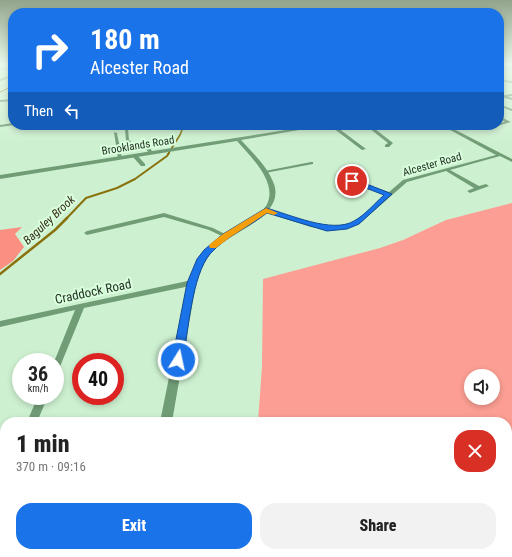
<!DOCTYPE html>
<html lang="en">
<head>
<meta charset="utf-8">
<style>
  :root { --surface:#fff; --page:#f2f2f2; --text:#222; --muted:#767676; --accent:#1a73e8 }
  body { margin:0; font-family:"Roboto Condensed",sans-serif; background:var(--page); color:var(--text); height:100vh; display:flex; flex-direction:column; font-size:15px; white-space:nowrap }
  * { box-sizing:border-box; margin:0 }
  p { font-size:13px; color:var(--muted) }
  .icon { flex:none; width:22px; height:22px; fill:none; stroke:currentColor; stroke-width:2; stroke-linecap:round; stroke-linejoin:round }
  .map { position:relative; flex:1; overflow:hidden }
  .sheet { position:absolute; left:0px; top:417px; width:512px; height:140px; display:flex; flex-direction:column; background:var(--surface); border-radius:16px 16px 0 0; box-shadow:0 2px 6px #0003 }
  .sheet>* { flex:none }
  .banner { position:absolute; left:8px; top:8px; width:496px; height:122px; border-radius:16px; box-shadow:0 2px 6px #0003; background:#1a73e8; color:#fff; overflow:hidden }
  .buttons { position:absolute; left:464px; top:369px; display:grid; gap:8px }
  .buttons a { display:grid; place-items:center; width:36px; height:36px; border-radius:50%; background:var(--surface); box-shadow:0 2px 6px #0003; font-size:20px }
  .speed { position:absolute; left:12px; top:353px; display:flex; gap:8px; font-size:20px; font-weight:700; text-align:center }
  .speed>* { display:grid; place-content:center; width:52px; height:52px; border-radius:50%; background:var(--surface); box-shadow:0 2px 6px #0003; line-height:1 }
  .speed small { font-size:10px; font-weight:400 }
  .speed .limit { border:6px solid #d22; background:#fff; color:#111 }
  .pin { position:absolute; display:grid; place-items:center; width:34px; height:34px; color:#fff; margin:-17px; border:2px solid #fff; border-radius:50%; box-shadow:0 1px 4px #0007 }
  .me { position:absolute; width:44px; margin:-22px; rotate:10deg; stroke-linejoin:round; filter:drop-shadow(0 0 3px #0008) }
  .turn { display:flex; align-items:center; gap:14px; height:84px; padding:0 16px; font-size:18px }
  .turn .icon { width:52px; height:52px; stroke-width:2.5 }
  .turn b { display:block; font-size:28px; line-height:34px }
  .then { display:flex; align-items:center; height:38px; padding:0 16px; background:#0003; gap:8px; font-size:15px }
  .round { display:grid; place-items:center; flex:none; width:42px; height:42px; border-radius:16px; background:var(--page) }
  .head { display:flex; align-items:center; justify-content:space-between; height:68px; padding:0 16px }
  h1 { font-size:24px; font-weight:800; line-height:30px }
  .primary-button { display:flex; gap:8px; margin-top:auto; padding:8px 16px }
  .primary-button a { flex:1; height:46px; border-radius:16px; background:var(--accent); color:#fff; font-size:16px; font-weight:800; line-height:46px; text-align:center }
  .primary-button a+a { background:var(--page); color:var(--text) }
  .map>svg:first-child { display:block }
</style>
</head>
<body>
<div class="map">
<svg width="512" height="557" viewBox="0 0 512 557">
  <rect width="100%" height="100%" fill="#cdf1d0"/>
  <g fill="#fc9e93" fill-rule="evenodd">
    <path d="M512 203V484H510L512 486V506L507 507V422H258L262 366 263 279 380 248 403 240 446 220ZM471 376H493V398H471Z"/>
    <polygon points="250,552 319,552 301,557 250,557"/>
  </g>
  <polygon fill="#fb8f82" points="22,227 15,234 24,247 13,261 0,270 0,230"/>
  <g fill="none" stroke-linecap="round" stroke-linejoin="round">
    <polyline stroke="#89710e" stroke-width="1" points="0,92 13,86"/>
    <polyline stroke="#89710e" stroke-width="1.5" points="168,154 180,135 184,125"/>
    <polyline stroke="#89710e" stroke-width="2" points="66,219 86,198 117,188 135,179 167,156 169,153"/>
    <polyline stroke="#89710e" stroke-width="2.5" points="0,274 55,230 67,218"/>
    <g fill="#719d76" fill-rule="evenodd">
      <polygon points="13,75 13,77 0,81 0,79"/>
      <polygon points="499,79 512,81 512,83 499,81"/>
      <polygon points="503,95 512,98 512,100 502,97"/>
      <polygon points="13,99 13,101 0,102 0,100"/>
      <polygon points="499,104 512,109 512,111 499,106"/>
      <polygon points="499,116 511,122 490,128 488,128 488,126 499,125 499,123 505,122 499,118"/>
      <polygon points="13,123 14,125 0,127 0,125"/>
      <polygon points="329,125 334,125 366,149 362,150"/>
      <polygon points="365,125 370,125 393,143 389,147 385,147 385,145 388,143"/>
      <path d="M441 125H446L512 159V162L500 156 450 170 479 186 486 184 489 186 470 193 467 191 474 188 446 171 407 182 359 224 346 228 334 230 311 227 286 219 263 210 266 208 268 209C290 217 333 235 355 221 365 215 377 203 386 195L350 182V180H354L389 192 403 180 496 155Z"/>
      <polygon points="125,128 128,129 129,140 135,145 150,148 153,153 153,154 149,154 147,150 132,147 126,141"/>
      <polygon points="114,132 117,133 122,159 118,158"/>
      <polygon points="133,155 137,155 145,164 145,166 141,166 133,157"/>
      <polygon points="311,162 313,162 313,164 265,173 263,172 265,171"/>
      <polygon points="164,213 213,228 229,236 228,237 224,237 209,230 164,217 87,235 84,233 87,231"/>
      <polygon points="192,280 196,283 195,285 84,308 59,369 58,372 55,373 55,362 54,362 75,310 0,327 0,321"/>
      <polygon points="38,396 48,396 37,422 27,422"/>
      <polygon points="5,478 5,498 4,500 0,502 0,482 1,480"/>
    </g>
    <g fill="#719d76" fill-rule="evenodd">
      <polygon points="13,66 13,68 0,70 0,68"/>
      <polygon points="512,94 512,96 499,98 499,96"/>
      <path d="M318 125H328L241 140C253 153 268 167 274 184 285 216 233 231 215 249 205 258 201 271 196 283L172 422H160L188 283C193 270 199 257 209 246 220 235 234 228 247 221 251 218 256 216 260 213 286 190 252 158 237 141L0 179V175Z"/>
      <polygon points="136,552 150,552 149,557 135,557"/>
    </g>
    <polyline stroke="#6e8671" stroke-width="1" points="499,66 512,68"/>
  </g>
  <linearGradient id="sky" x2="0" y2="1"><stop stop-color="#93a48d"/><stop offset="0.45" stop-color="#e8f9ea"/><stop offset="1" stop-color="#e8f9ea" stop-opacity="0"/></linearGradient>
  <rect width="512" height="143" fill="url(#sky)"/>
  <path fill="#1a73e8" stroke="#114b97" d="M350 179H354L392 194 359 224 347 229 327 231 267 213C249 227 226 236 210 254 192 275 188 333 183 360L182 364 178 365 174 364 172 360 187 283 197 259 204 250 223 234 266 208C289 214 332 234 354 221 365 215 375 203 384 195L350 182Z"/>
  <polygon fill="#f59e0b" points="266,208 278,213 274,215 267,213 229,238 216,248 210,248 209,246 210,244 223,234"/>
  <g text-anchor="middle" stroke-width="4" stroke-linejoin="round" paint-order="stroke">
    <g font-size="11" fill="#253327" stroke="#daffdd">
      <text transform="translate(138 145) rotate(-9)" y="4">Brooklands Road</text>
      <text transform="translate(432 164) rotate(-16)" y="4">Alcester Road</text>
    </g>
    <g font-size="12" font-style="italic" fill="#382e17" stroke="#daffdd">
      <text transform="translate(49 220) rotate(-43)" y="4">Baguley Brook</text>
    </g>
    <g font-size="13" fill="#253327" stroke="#daffdd">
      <text transform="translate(93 291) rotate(-12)" y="5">Craddock Road</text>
    </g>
  </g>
</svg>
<div class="buttons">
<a><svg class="icon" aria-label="sound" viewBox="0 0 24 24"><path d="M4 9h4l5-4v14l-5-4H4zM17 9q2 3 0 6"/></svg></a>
</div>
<div class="speed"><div>36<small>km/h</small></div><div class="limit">40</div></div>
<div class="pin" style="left:352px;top:181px;background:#d93025"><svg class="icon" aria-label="arrive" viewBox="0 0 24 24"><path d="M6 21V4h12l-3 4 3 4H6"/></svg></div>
<svg class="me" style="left:178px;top:360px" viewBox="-20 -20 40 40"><circle r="17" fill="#1a73e8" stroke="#fff" stroke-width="3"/><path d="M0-11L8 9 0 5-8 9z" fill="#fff"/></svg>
<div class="banner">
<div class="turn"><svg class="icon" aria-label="right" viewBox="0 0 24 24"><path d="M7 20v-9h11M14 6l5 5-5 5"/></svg><div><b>180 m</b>Alcester Road</div></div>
<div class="then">Then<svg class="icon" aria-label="left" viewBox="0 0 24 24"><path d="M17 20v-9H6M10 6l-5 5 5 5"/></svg></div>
</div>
<section class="sheet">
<div class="head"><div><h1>1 min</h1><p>370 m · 09:16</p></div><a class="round" style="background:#d93025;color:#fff"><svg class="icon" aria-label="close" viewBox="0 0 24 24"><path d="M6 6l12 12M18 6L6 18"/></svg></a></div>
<div class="primary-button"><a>Exit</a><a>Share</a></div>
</section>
</div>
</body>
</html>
